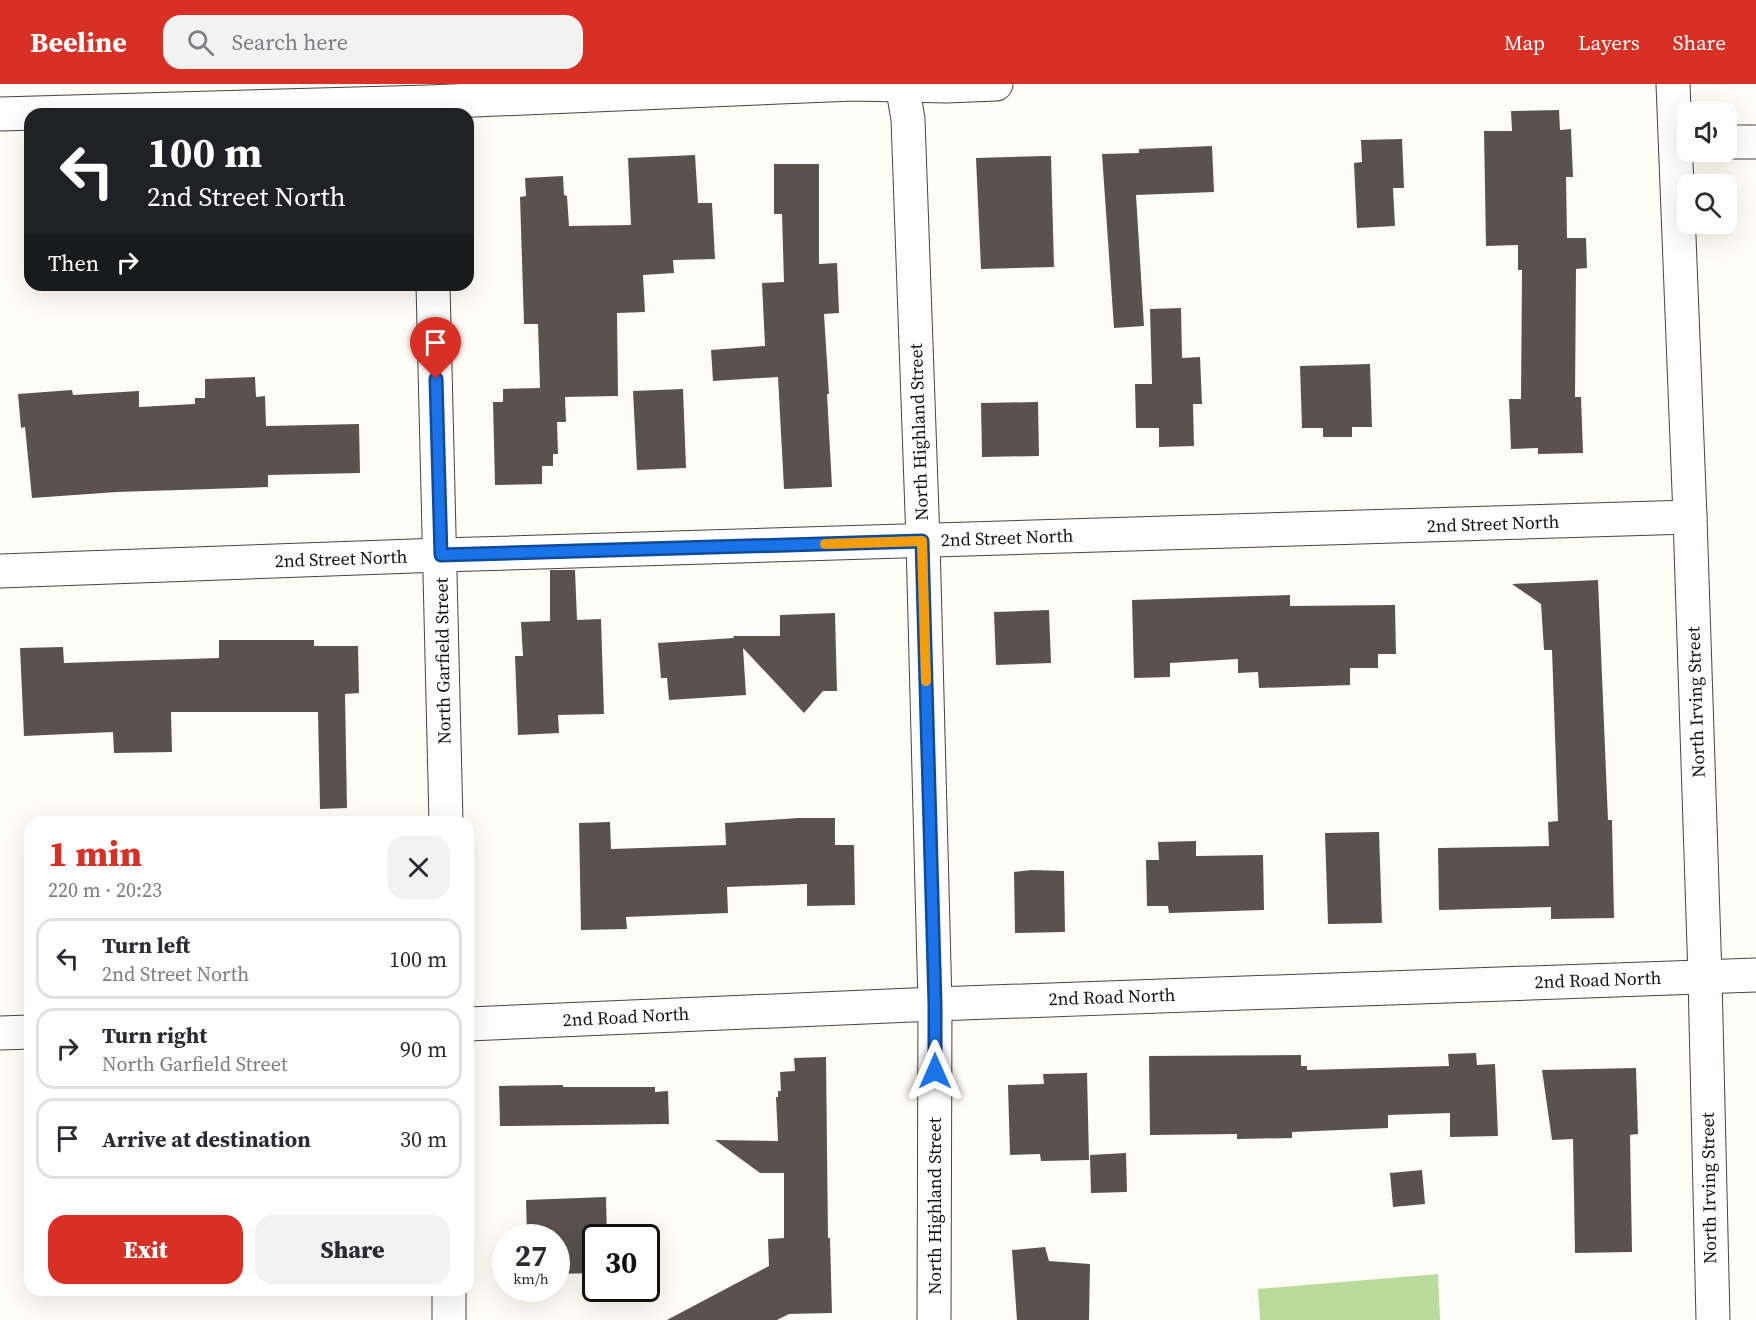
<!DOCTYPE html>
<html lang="en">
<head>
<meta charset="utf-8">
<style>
  :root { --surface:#fff; --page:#f2f2f3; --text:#2b2b33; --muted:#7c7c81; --line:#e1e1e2; --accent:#d93025 }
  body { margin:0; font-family:"Source Serif 4",serif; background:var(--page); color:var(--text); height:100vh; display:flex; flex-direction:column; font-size:22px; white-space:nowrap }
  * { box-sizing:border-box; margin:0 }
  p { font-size:20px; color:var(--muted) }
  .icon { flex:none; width:33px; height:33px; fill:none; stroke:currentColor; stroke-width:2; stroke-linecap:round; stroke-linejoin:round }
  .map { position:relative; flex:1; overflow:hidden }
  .panel { position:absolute; left:24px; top:732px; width:450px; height:480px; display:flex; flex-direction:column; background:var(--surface); border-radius:18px; box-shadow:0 6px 24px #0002 }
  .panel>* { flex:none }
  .top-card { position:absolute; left:24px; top:24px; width:450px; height:183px; border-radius:18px; box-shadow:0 6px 24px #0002; background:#202124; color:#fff; overflow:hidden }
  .buttons { position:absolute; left:1677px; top:18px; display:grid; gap:12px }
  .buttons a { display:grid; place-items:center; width:60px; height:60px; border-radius:12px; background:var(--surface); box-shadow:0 6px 24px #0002; font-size:30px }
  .speed { position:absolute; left:492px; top:1140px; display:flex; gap:12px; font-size:30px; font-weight:700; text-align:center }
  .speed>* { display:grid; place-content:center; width:78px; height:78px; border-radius:50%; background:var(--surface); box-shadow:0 6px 24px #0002; line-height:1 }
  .speed small { font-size:15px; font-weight:400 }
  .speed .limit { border:3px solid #111; border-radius:9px; background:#fff; color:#111 }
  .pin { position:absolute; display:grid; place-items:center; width:51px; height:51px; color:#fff; margin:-62px -26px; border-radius:50% 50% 50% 0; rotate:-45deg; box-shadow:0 0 6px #0007 }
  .pin .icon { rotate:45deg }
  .me { position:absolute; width:66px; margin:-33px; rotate:0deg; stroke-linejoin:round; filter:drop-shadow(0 0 4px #0008) }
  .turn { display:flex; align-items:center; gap:21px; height:126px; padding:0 24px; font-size:27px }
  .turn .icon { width:78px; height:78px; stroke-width:2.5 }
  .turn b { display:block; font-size:42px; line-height:51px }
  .then { display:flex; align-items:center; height:57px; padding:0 24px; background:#0003; gap:12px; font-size:22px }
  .round { display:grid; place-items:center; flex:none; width:63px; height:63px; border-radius:18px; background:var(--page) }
  .head { display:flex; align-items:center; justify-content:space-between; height:102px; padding:0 24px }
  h1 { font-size:36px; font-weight:800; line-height:45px; color:var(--accent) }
  .button { display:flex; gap:12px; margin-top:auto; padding:12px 24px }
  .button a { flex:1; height:69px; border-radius:18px; background:var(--accent); color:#fff; font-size:24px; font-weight:800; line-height:69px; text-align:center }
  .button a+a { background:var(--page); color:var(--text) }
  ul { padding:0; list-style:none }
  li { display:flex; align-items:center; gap:18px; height:81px; margin:0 12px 9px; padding:0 12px; border:3px solid var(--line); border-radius:18px }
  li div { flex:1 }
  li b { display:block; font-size:22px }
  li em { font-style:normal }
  header { display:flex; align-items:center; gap:36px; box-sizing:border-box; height:84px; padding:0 30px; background:var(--accent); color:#fff }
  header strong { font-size:28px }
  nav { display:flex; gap:33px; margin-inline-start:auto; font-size:21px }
  .search { width:420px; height:54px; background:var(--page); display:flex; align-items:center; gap:15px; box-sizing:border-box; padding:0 21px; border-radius:18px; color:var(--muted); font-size:22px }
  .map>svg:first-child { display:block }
</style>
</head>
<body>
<header>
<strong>Beeline</strong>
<div class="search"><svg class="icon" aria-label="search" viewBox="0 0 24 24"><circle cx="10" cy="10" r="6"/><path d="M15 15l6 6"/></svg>Search here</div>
<nav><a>Map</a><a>Layers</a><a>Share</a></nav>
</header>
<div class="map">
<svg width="1756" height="1236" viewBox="0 0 1756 1236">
  <rect width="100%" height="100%" fill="#fffdf5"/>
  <polygon fill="#b9dc9c" points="1438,1190 1440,1236 1260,1236 1258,1205"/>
  <g fill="#5a524d">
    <polygon points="1559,26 1560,46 1571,45 1573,93 1566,93 1567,154 1586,154 1587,184 1576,185 1575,313 1581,313 1583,369 1538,370 1538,364 1511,365 1509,315 1521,315 1522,186 1518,186 1518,161 1486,162 1484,47 1512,47 1511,27"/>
    <polygon points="1402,55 1404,104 1393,104 1395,142 1357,144 1354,79 1362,78 1361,56"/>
    <polygon points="1212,62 1214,108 1136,111 1144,242 1114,244 1102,70 1139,69 1139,65"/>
    <polygon points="695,71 698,119 712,119 715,175 673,176 674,189 643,191 645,228 617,229 618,312 565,313 566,338 557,338 558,370 553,370 553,382 542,382 542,400 495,401 493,318 503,318 503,305 540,304 538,240 524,240 520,113 526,112 525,94 563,92 564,111 567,112 569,142 631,141 628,74"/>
    <polygon points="1045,72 1051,72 1054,183 981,185 976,74"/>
    <polygon points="774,80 819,80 819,180 837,179 839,229 824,230 829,310 827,310 832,403 784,405 778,293 713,297 711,266 765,262 762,199 784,198 782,130 774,130"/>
    <polygon points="1181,224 1182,274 1200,273 1202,320 1193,320 1194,362 1159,363 1159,344 1136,344 1135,300 1152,300 1150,225"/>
    <polygon points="1370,280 1372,343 1352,343 1352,353 1323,353 1323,344 1302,344 1300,282"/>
    <polygon points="255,293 256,313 265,312 266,342 359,340 360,389 268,391 268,403 117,408 32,414 25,343 21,344 18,310 72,306 73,311 139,307 139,323 195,320 195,314 205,314 205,295"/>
    <polygon points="683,305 686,384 637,386 633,307"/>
    <polygon points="1038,318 1039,372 982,373 981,319"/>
    <polygon points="550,486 575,486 577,536 601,535 604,630 558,631 559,649 518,651 515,572 523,572 521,538 550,537"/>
    <polygon points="1598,496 1608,736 1612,736 1614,834 1551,835 1551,823 1439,826 1438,764 1549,762 1548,738 1558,737 1552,566 1544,566 1541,520 1512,500"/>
    <polygon points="1290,511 1290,522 1395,521 1396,570 1378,570 1378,584 1350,584 1350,601 1259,604 1258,588 1238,589 1238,575 1170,579 1170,593 1134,594 1132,516"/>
    <polygon points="1049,526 1051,579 996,581 994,528"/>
    <polygon points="835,529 837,607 823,607 804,629 743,564 746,611 669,616 667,594 661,594 658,559 734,554 733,552 780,552 780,531"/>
    <polygon points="219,556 314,556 314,562 358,562 359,609 345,610 347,724 320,725 318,628 171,628 172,668 114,669 113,648 24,652 20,564 63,563 64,579 219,574"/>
    <polygon points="798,734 835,734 835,761 854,761 855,821 807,822 807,800 727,803 728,829 626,833 627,845 581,846 579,739 610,738 611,765 642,764 726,761 725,739"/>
    <polygon points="1379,748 1382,839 1328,840 1325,749"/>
    <polygon points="1196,757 1196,772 1263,771 1264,826 1169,829 1168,822 1147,822 1146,776 1159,776 1158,758"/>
    <polygon points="1031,786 1064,787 1065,848 1015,849 1014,788"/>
    <polygon points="1476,969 1477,981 1495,980 1498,1052 1450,1053 1450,1029 1388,1031 1388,1044 1292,1048 1292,1054 1237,1055 1237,1050 1150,1051 1149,972 1301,971 1301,982 1307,982 1307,986 1449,982 1448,970"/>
    <polygon points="826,973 828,1154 830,1154 832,1229 789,1230 777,1236 667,1236 769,1182 768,1155 784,1154 784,1089 760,1089 715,1056 778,1057 776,1013 778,1013 778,1007 781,1007 780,988 795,987 794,974"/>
    <polygon points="1636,984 1638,1050 1630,1051 1632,1168 1575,1169 1573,1055 1552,1056 1542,986"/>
    <polygon points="1087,989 1089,1076 1041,1077 1040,1070 1010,1071 1008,1001 1044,1000 1043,990"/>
    <polygon points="563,1001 563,1003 655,1003 655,1008 668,1007 669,1040 500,1042 499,1002"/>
    <polygon points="1126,1069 1127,1108 1091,1109 1090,1071"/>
    <polygon points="1422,1086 1425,1120 1393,1123 1390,1089"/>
    <polygon points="606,1113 607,1154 596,1154 596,1189 556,1190 556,1154 527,1154 526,1116"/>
    <polygon points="1045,1163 1049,1177 1090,1180 1089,1236 1017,1236 1012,1166"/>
  </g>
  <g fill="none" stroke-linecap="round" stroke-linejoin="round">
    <defs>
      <g id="minor">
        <polyline points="902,0 908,35 923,457 935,920 934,1236"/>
        <polyline points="1673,0 1690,433 1705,893 1713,1236"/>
        <polyline points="0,30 428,18 853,0 947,2 996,0"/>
        <polyline points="1726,58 1756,58"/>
        <polyline points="433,201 446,738"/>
        <polyline points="0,487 441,471 1690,433"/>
        <polyline points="468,940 935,920 1756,891"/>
        <polyline points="0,949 30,948"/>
        <polyline points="449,1236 449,1206"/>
      </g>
    </defs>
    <use href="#minor" stroke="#444" stroke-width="35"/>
    <use href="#minor" stroke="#fff" stroke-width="33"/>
  </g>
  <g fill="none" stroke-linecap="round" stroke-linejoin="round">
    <defs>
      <polyline id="route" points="436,295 441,471 922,457 935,920 935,987"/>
    </defs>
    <use href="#route" stroke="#114b97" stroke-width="15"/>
    <use href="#route" stroke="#1a73e8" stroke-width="10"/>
    <polyline stroke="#f59e0b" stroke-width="10" points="825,460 922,457 926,597"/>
  </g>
  <g text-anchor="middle" stroke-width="6" stroke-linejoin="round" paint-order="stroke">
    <g font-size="18" fill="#111" stroke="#fff">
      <text transform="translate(919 348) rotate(-92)" y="6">North Highland Street</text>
      <text transform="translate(1493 440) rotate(-2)" y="6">2nd Street North</text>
      <text transform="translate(1007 454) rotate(-2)" y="6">2nd Street North</text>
      <text transform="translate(341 475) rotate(-2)" y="6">2nd Street North</text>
      <text transform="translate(443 577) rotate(-91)" y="6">North Garfield Street</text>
      <text transform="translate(1696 618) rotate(-92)" y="6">North Irving Street</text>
      <text transform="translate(1598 896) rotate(-2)" y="6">2nd Road North</text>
      <text transform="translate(1112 913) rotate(-2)" y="6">2nd Road North</text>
      <text transform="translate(626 933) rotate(-3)" y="6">2nd Road North</text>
      <text transform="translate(1709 1104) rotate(-91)" y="6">North Irving Street</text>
      <text transform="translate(935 1122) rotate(-90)" y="6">North Highland Street</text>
    </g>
  </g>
</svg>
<div class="buttons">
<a><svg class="icon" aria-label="sound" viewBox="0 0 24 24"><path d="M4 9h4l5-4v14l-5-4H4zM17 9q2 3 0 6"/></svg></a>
<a><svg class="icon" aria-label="search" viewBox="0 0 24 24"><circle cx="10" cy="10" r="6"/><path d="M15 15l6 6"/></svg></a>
</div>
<div class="speed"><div>27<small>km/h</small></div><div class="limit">30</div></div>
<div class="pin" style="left:436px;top:295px;background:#d93025"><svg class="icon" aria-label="arrive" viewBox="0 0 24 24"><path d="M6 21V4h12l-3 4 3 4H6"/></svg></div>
<svg class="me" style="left:935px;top:987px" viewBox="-20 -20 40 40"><path d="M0-17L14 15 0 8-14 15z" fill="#1a73e8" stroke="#fff" stroke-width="4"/></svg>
<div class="top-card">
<div class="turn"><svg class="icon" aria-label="left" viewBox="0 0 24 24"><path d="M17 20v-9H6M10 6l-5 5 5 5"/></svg><div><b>100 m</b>2nd Street North</div></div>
<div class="then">Then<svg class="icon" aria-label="right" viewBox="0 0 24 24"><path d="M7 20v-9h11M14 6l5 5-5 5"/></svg></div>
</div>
<section class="panel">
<div class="head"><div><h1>1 min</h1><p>220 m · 20:23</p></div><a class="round"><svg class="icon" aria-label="close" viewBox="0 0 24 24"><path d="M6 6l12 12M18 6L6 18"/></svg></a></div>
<ul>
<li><svg class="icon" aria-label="left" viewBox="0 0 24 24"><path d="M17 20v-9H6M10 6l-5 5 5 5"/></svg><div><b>Turn left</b><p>2nd Street North</p></div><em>100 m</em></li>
<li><svg class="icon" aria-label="right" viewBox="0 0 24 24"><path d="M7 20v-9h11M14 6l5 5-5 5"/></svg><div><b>Turn right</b><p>North Garfield Street</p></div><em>90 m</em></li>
<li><svg class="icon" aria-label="arrive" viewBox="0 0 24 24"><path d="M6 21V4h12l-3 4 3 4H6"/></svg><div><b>Arrive at destination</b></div><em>30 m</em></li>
</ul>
<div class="button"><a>Exit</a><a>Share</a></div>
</section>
</div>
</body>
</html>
